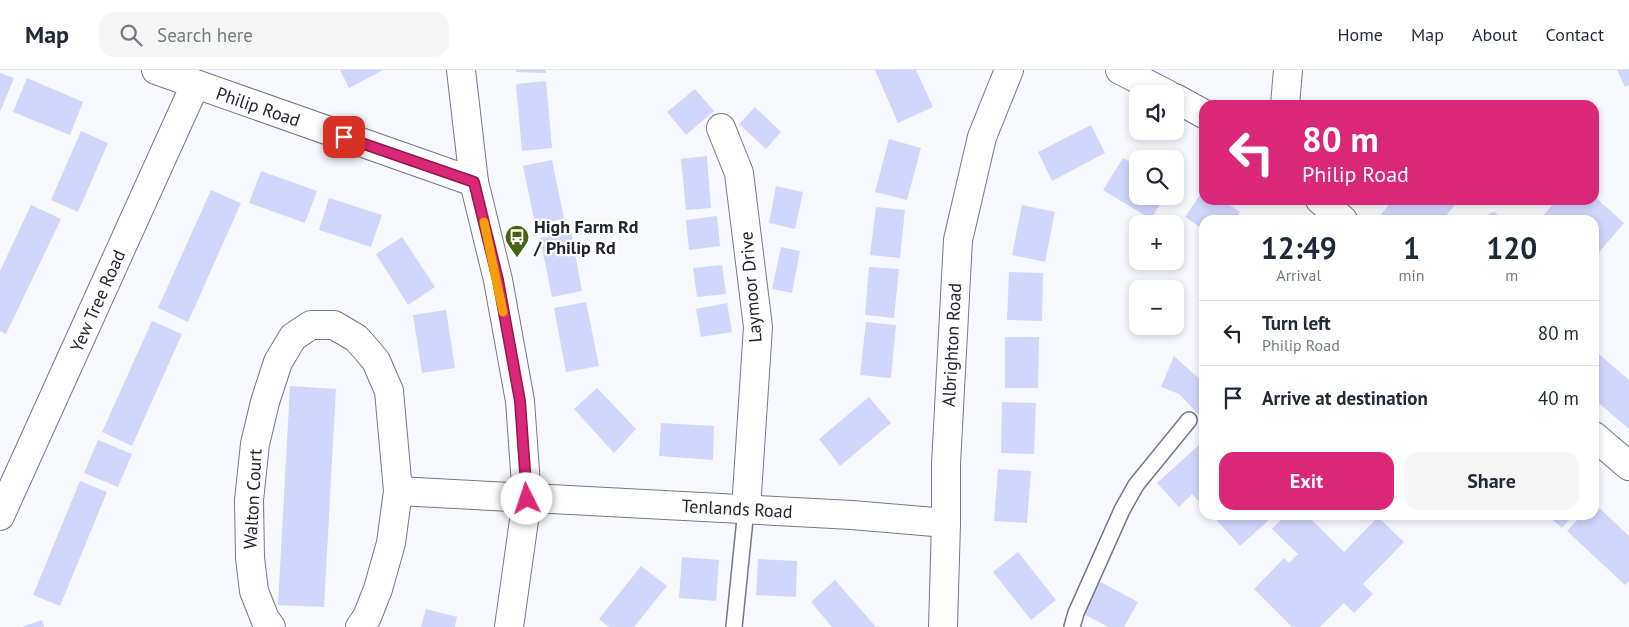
<!DOCTYPE html>
<html lang="en">
<head>
<meta charset="utf-8">
<style>
  :root { --surface:#fff; --page:#f6f6f7; --text:#1f2937; --muted:#747a83; --line:#e0e1e3; --accent:#db2777 }
  body { margin:0; font-family:"PT Sans",sans-serif; background:var(--page); color:var(--text); height:100vh; display:flex; flex-direction:column; font-size:19px; white-space:nowrap }
  * { box-sizing:border-box; margin:0 }
  p { font-size:16px; color:var(--muted) }
  .icon { flex:none; width:28px; height:28px; fill:none; stroke:currentColor; stroke-width:2; stroke-linecap:round; stroke-linejoin:round }
  .map { position:relative; flex:1; overflow:hidden }
  .details { position:absolute; left:1199px; top:145px; width:400px; height:305px; display:flex; flex-direction:column; background:var(--surface); border-radius:15px; box-shadow:0 2px 8px #0003 }
  .details>* { flex:none }
  .top-card { position:absolute; left:1199px; top:30px; width:400px; height:105px; border-radius:15px; box-shadow:0 2px 8px #0003; background:#db2777; color:#fff; overflow:hidden }
  .fabs { position:absolute; left:1129px; top:15px; display:grid; gap:10px }
  .fabs a { display:grid; place-items:center; width:55px; height:55px; border-radius:10px; background:var(--surface); box-shadow:0 2px 8px #0003; font-size:25px }
  .pin { position:absolute; display:grid; place-items:center; width:42px; height:42px; color:#fff; margin:-21px; border-radius:10px; box-shadow:0 2px 8px #0006 }
  .me { position:absolute; width:55px; margin:-28px; rotate:356deg; stroke-linejoin:round; filter:drop-shadow(0 0 4px #0008) }
  .turn { display:flex; align-items:center; gap:18px; height:105px; padding:0 20px; font-size:22px }
  .turn .icon { width:65px; height:65px; stroke-width:2.5 }
  .turn b { display:block; font-size:35px; line-height:42px }
  .eta { display:flex; justify-content:space-evenly; align-items:center; height:85px; text-align:center }
  .eta b { font-size:30px; font-weight:600; line-height:35px }
  .cta { display:flex; gap:10px; margin-top:auto; padding:10px 20px }
  .cta a { flex:1; height:58px; border-radius:15px; background:var(--accent); color:#fff; font-size:20px; font-weight:600; line-height:58px; text-align:center }
  .cta a+a { background:var(--page); color:var(--text) }
  ul { padding:0; list-style:none }
  li { display:flex; align-items:center; gap:15px; height:65px; padding:0 20px; border-top:1px solid var(--line) }
  li div { flex:1 }
  li b { display:block; font-size:19px }
  li em { font-style:normal }
  header { display:flex; align-items:center; gap:30px; box-sizing:border-box; height:70px; padding:0 25px; background:var(--surface); border-bottom:1px solid var(--line) }
  header strong { font-size:24px }
  nav { display:flex; gap:28px; margin-inline-start:auto; font-size:18px }
  .search { width:350px; height:45px; background:var(--page); display:flex; align-items:center; gap:12px; box-sizing:border-box; padding:0 18px; border-radius:15px; color:var(--muted); font-size:19px }
  .map>svg:first-child { display:block }
</style>
</head>
<body>
<header>
<strong>Map</strong>
<div class="search"><svg class="icon" aria-label="search" viewBox="0 0 24 24"><circle cx="10" cy="10" r="6"/><path d="M15 15l6 6"/></svg>Search here</div>
<nav><a>Home</a><a>Map</a><a>About</a><a>Contact</a></nav>
</header>
<div class="map">
<svg width="1629" height="557" viewBox="0 0 1629 557">
  <rect width="100%" height="100%" fill="#f8f9fe"/>
  <g fill="#d0d6fc">
    <polygon points="340,0 383,0 349,18"/>
    <polygon points="516,0 546,0 546,3 516,2"/>
    <polygon points="875,0 916,0 933,37 898,53"/>
    <polygon points="1617,0 1629,0 1629,15 1625,17"/>
    <polygon points="0,3 14,8 0,42"/>
    <polygon points="27,8 83,32 70,65 13,42"/>
    <polygon points="546,11 552,78 522,81 516,14"/>
    <polygon points="695,19 714,41 686,65 667,42"/>
    <polygon points="755,37 781,62 766,79 739,54"/>
    <polygon points="1091,55 1105,83 1052,111 1038,82"/>
    <polygon points="81,61 108,73 78,142 51,130"/>
    <polygon points="889,69 921,78 907,130 875,122"/>
    <polygon points="707,86 711,138 686,140 681,89"/>
    <polygon points="1123,88 1138,96 1138,126 1165,126 1151,149 1103,120"/>
    <polygon points="552,90 564,149 535,154 523,96"/>
    <polygon points="261,101 317,121 305,153 249,133"/>
    <polygon points="776,116 803,122 795,159 769,153"/>
    <polygon points="1204,119 1204,130 1222,130 1240,142 1234,150 1204,150 1204,160 1185,147"/>
    <polygon points="211,120 241,133 188,252 158,238"/>
    <polygon points="1594,126 1624,153 1594,188 1594,150 1539,150 1557,130 1594,130"/>
    <polygon points="329,128 382,145 371,177 319,160"/>
    <polygon points="1393,130 1422,130 1425,133 1428,130 1459,130 1442,150 1381,150 1378,148"/>
    <polygon points="31,135 61,149 6,264 0,261 0,201"/>
    <polygon points="1022,135 1055,142 1045,192 1012,185"/>
    <polygon points="876,137 905,140 900,188 870,185"/>
    <polygon points="1494,142 1505,150 1484,150 1489,144"/>
    <polygon points="717,146 720,176 689,180 686,150"/>
    <polygon points="571,162 582,221 552,227 540,168"/>
    <polygon points="402,167 435,217 408,235 376,184"/>
    <polygon points="781,177 800,181 792,223 772,219"/>
    <polygon points="722,195 726,224 697,227 693,198"/>
    <polygon points="869,197 899,199 894,248 865,245"/>
    <polygon points="1009,202 1043,203 1042,251 1007,250"/>
    <polygon points="586,232 599,296 566,302 554,238"/>
    <polygon points="727,233 732,262 701,267 696,239"/>
    <polygon points="446,240 455,298 422,303 413,245"/>
    <polygon points="152,251 182,264 132,376 102,362"/>
    <polygon points="866,252 896,255 891,308 860,305"/>
    <polygon points="1005,267 1039,267 1038,318 1005,318"/>
    <polygon points="1594,280 1629,310 1629,359 1594,329"/>
    <polygon points="1174,286 1204,313 1204,350 1179,324 1161,317"/>
    <polygon points="290,316 336,319 324,537 278,535"/>
    <polygon points="597,318 636,359 614,383 574,339"/>
    <polygon points="869,327 891,353 840,396 819,369"/>
    <polygon points="1002,332 1036,333 1034,384 1001,383"/>
    <polygon points="661,353 714,356 713,390 659,386"/>
    <polygon points="98,370 132,384 118,417 84,403"/>
    <polygon points="1200,374 1204,378 1204,437 1192,424 1179,437 1157,413"/>
    <polygon points="998,399 1031,401 1027,453 994,451"/>
    <polygon points="80,411 107,422 60,536 33,525"/>
    <polygon points="1594,433 1629,466 1629,511 1625,515 1567,461 1582,445 1594,445"/>
    <polygon points="1212,445 1265,445 1270,449 1240,476"/>
    <polygon points="1285,445 1311,445 1309,447 1344,482 1378,447 1404,472 1363,514 1373,524 1354,543 1344,533 1320,557 1292,557 1254,519 1284,488 1289,493 1298,484 1272,459"/>
    <polygon points="1547,445 1573,445 1562,458"/>
    <polygon points="1018,482 1056,530 1031,550 993,502"/>
    <polygon points="682,487 719,490 716,531 679,528"/>
    <polygon points="758,489 797,491 796,527 756,525"/>
    <polygon points="641,496 667,516 634,557 609,557 599,549"/>
    <polygon points="1095,509 1138,532 1124,557 1108,557 1078,541"/>
    <polygon points="835,510 876,557 832,557 811,532"/>
    <polygon points="426,539 457,547 455,557 421,557"/>
    <polygon points="42,550 44,557 22,557"/>
  </g>
  <g fill="none" stroke-linecap="round" stroke-linejoin="round">
    <defs>
      <g id="service">
        <polyline points="734,557 746,439"/>
        <polyline points="1072,557 1076,543 1122,440 1136,415 1189,350"/>
      </g>
      <g id="minor">
        <polyline points="156,0 474,112"/>
        <polyline points="461,0 474,112 498,210 520,331 527,429 509,557"/>
        <polyline points="1285,35 1288,0"/>
        <polyline points="721,58 739,103 758,257 746,439"/>
        <polyline points="398,421 852,445 946,453"/>
        <polyline points="0,446 195,15"/>
        <polyline points="271,557 265,549 254,521 250,488 249,430 255,374 265,332 278,292 293,267 311,255 334,255 356,268 366,279 376,291 389,321 398,421 391,473 378,519 367,547 360,557"/>
        <polyline points="943,557 946,453 946,394 958,170 982,67 1009,0"/>
      </g>
      <g id="tertiary">
        <polyline points="1120,0 1167,24"/>
        <polyline points="1175,28 1204,44"/>
        <polyline points="1320,130 1343,150"/>
        <polyline points="1594,366 1629,396"/>
      </g>
    </defs>
    <use href="#service" stroke="#74778d" stroke-width="18"/>
    <use href="#minor" stroke="#74778d" stroke-width="30"/>
    <use href="#tertiary" stroke="#74778d" stroke-width="30"/>
    <use href="#service" stroke="#fff" stroke-width="15"/>
    <use href="#minor" stroke="#fff" stroke-width="28"/>
    <use href="#tertiary" stroke="#fff" stroke-width="28"/>
  </g>
  <g fill="none" stroke-linecap="round" stroke-linejoin="round">
    <defs>
      <polyline id="route" points="344,67 474,112 498,210 520,331 527,429"/>
    </defs>
    <use href="#route" stroke="#8e194d" stroke-width="12"/>
    <use href="#route" stroke="#db2777" stroke-width="9"/>
    <polyline stroke="#f59e0b" stroke-width="9" points="484,152 503,242"/>
  </g>
  <defs>
    <symbol id="bus-pin" viewBox="-11 -11 22 30"><path d="M0 17L-7.5 6A9.5 9.5 0 1 1 7.5 6Z" fill="#476213" stroke="#fff"/><path d="M-5-6H5V4H4V6H2V4H-2V6H-4V4H-5ZM-3.5-4V0h7V-4ZM-3.5 1.2v1.5H-2V1.2ZM2 1.2v1.5H3.5V1.2Z" fill="#fff"/></symbol>
  </defs>
  <g fill-rule="evenodd">
    <use href="#bus-pin" x="503" y="153" width="28" height="38"/>
  </g>
  <g text-anchor="middle" stroke-width="4.5" stroke-linejoin="round" paint-order="stroke">
    <g font-size="18" fill="#23252e" stroke="#fff">
      <text transform="translate(258 37) rotate(19)" y="6">Philip Road</text>
      <text transform="translate(751 217) rotate(-95)" y="6">Laymoor Drive</text>
      <text transform="translate(98 231) rotate(-66)" y="6">Yew Tree Road</text>
      <text transform="translate(952 275) rotate(-87)" y="6">Albrighton Road</text>
      <text transform="translate(253 429) rotate(-87)" y="6">Walton Court</text>
      <text transform="translate(737 439) rotate(3)" y="6">Tenlands Road</text>
    </g>
    <g font-size="18" font-weight="bold" fill="#23252e" stroke="#fff" text-anchor="start">
      <text x="534" y="163">High Farm Rd<tspan x="534" dy="21">/ Philip Rd</tspan></text>
    </g>
  </g>
</svg>
<div class="fabs">
<a><svg class="icon" aria-label="sound" viewBox="0 0 24 24"><path d="M4 9h4l5-4v14l-5-4H4zM17 9q2 3 0 6"/></svg></a>
<a><svg class="icon" aria-label="search" viewBox="0 0 24 24"><circle cx="10" cy="10" r="6"/><path d="M15 15l6 6"/></svg></a>
<a>+</a>
<a>−</a>
</div>
<div class="pin" style="left:344px;top:67px;background:#d93025"><svg class="icon" aria-label="arrive" viewBox="0 0 24 24"><path d="M6 21V4h12l-3 4 3 4H6"/></svg></div>
<svg class="me" style="left:527px;top:429px" viewBox="-20 -20 40 40"><circle r="19" fill="#fff"/><path d="M0-13L10 11 0 6-10 11z" fill="#db2777"/></svg>
<div class="top-card">
<div class="turn"><svg class="icon" aria-label="left" viewBox="0 0 24 24"><path d="M17 20v-9H6M10 6l-5 5 5 5"/></svg><div><b>80 m</b>Philip Road</div></div>
</div>
<section class="details">
<div class="eta">
<div><b>12:49</b><p>Arrival</p></div>
<div><b>1</b><p>min</p></div>
<div><b>120</b><p>m</p></div>
</div>
<ul>
<li><svg class="icon" aria-label="left" viewBox="0 0 24 24"><path d="M17 20v-9H6M10 6l-5 5 5 5"/></svg><div><b>Turn left</b><p>Philip Road</p></div><em>80 m</em></li>
<li><svg class="icon" aria-label="arrive" viewBox="0 0 24 24"><path d="M6 21V4h12l-3 4 3 4H6"/></svg><div><b>Arrive at destination</b></div><em>40 m</em></li>
</ul>
<div class="cta"><a>Exit</a><a>Share</a></div>
</section>
</div>
</body>
</html>
